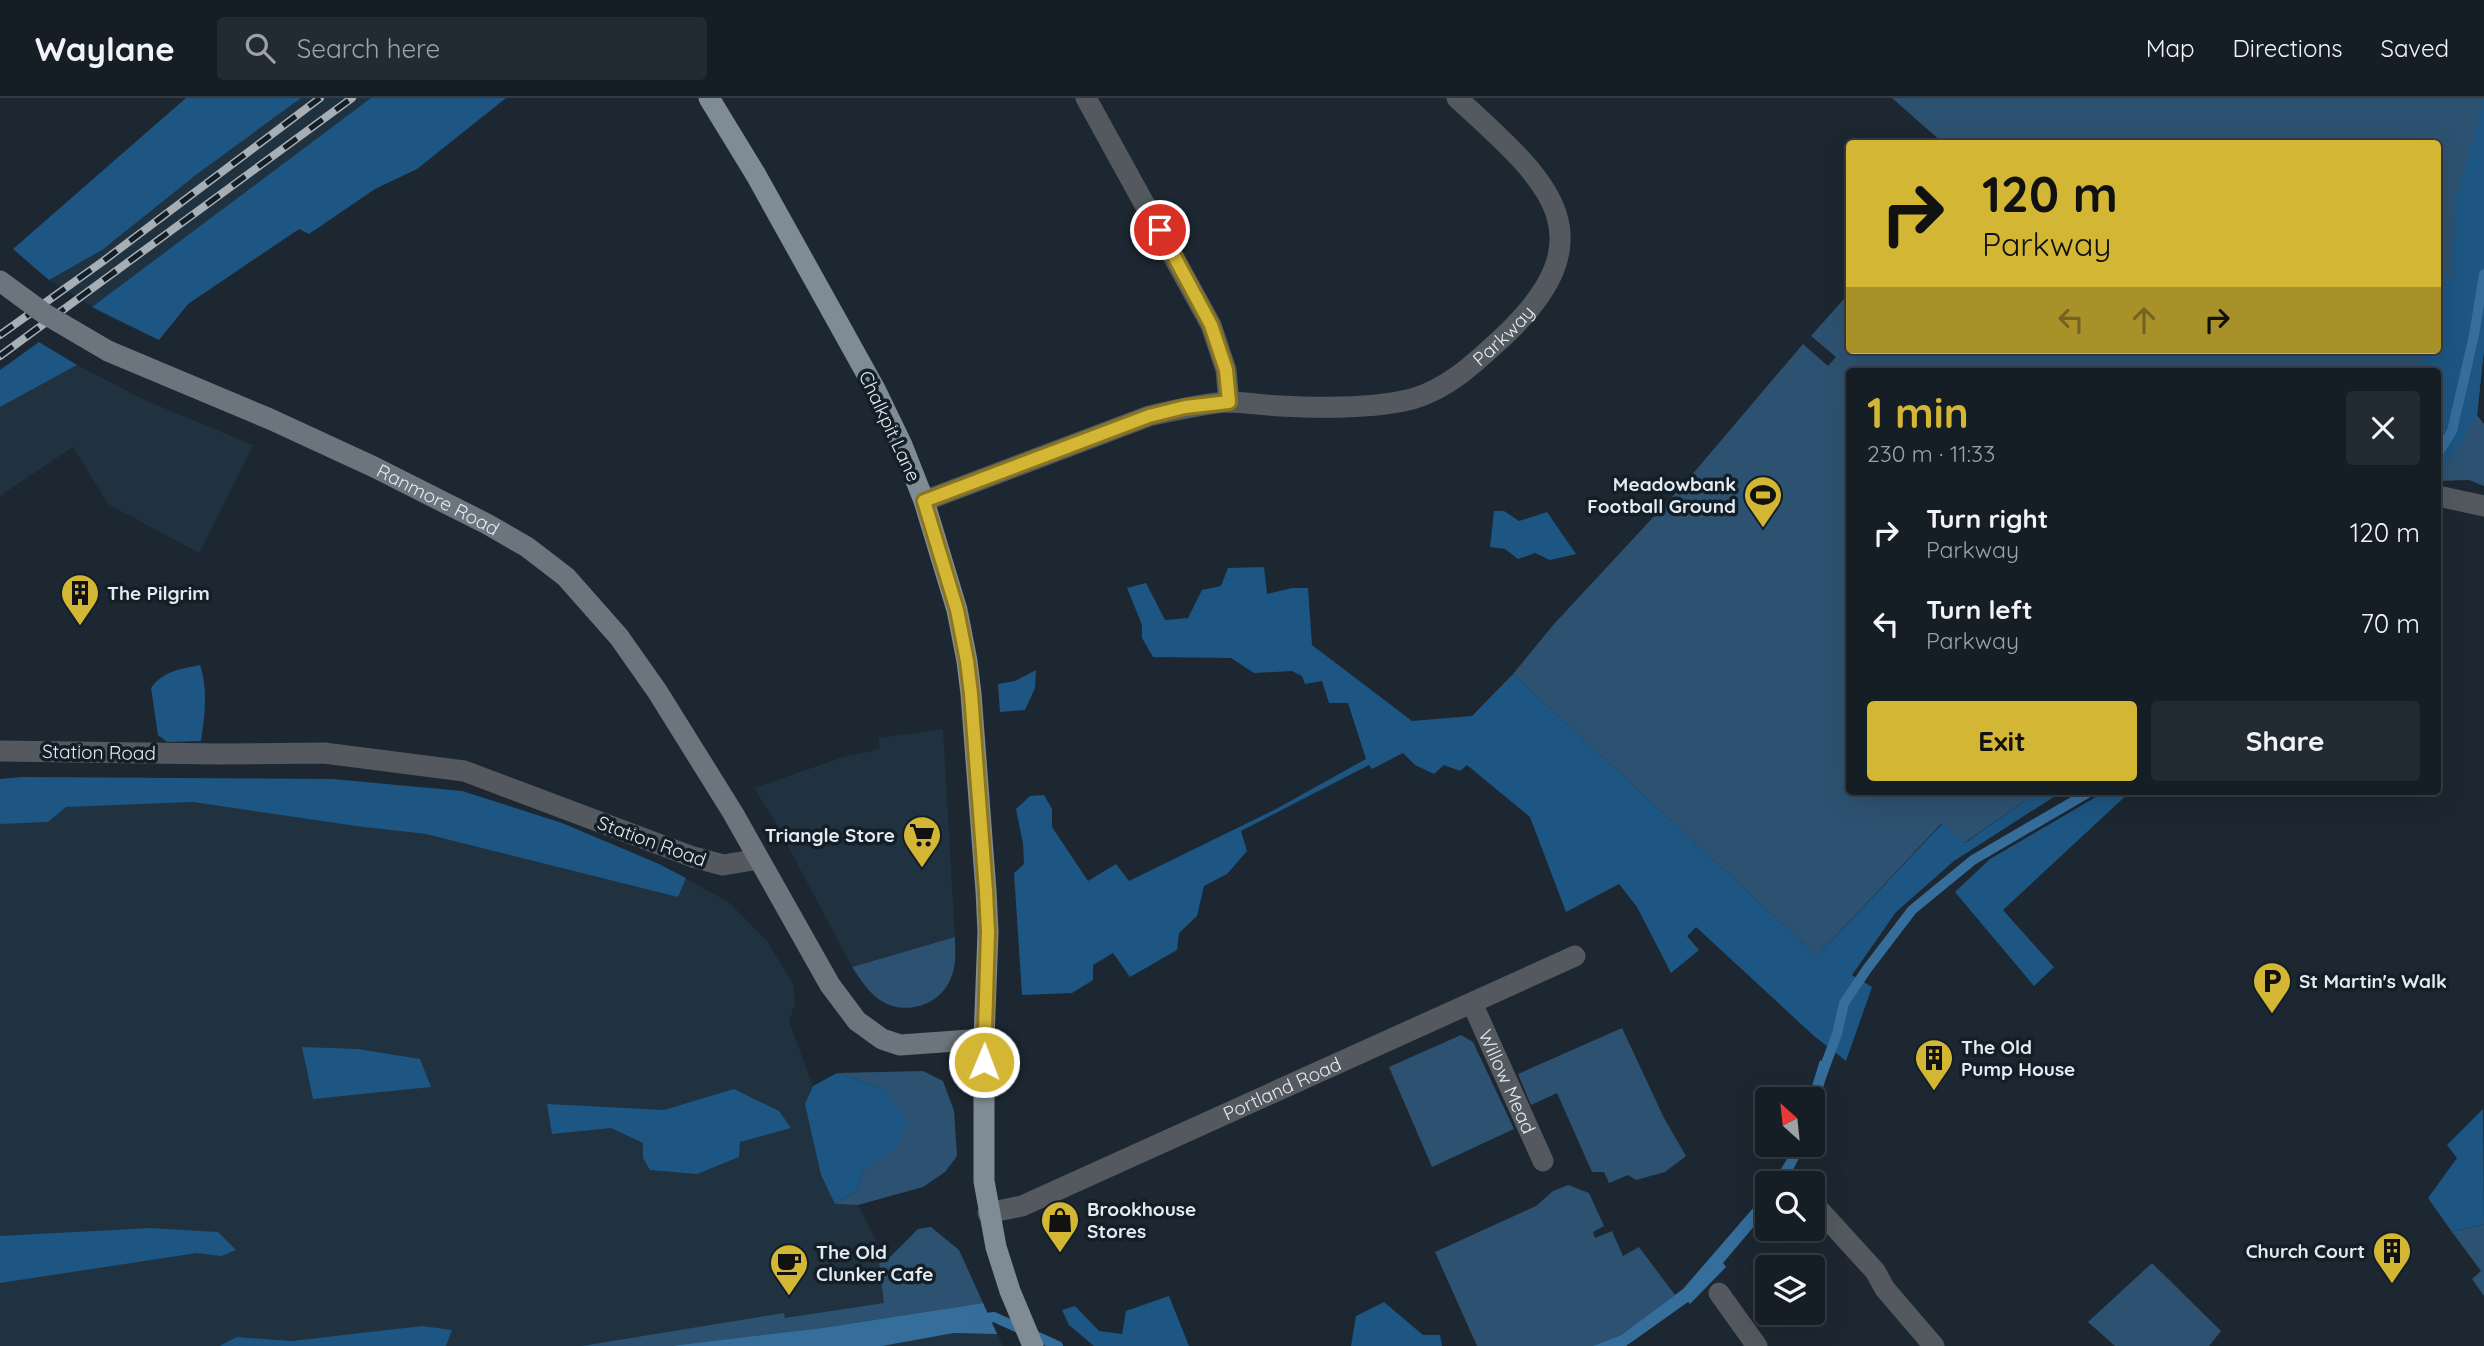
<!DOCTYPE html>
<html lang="en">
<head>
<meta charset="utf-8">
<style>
  :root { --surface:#151d25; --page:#222a32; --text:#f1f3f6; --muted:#9da2a7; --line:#343b42; --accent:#d4b635 }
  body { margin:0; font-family:Quicksand,sans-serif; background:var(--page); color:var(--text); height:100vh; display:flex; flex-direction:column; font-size:26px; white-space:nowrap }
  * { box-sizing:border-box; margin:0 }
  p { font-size:23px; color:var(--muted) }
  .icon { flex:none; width:38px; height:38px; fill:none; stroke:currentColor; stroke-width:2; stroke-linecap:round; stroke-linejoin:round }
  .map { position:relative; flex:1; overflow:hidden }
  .sheet { position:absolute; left:1846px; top:270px; width:595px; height:427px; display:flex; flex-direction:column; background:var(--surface); border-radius:7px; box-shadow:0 7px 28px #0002,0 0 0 2px var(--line) }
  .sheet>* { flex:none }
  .banner { position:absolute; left:1846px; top:42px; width:595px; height:214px; border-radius:7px; box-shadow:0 7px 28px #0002,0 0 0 2px var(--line); background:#d4b635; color:#111; overflow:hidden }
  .needle { width:46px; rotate:333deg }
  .fabs { position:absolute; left:1755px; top:989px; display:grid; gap:14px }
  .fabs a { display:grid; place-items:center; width:70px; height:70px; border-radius:7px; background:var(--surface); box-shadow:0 7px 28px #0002,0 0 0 2px var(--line); font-size:35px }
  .pin { position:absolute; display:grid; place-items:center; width:60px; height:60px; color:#fff; margin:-30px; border:4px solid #fff; border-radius:50%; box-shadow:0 2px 7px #0007 }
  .me { position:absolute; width:77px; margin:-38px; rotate:1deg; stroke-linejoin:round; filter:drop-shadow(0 0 5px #0008) }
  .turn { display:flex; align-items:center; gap:24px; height:147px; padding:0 21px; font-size:32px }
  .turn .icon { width:91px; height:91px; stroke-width:2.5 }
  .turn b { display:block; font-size:49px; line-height:60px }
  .lanes { display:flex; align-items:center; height:66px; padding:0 21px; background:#0003; justify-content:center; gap:35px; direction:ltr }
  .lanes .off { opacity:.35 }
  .round { display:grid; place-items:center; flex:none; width:74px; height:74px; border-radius:7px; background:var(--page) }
  .summary { display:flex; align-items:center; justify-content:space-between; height:119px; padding:0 21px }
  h1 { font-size:42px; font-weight:700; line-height:52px; color:var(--accent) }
  .cta { display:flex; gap:14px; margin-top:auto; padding:14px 21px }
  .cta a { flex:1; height:80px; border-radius:7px; background:var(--accent); color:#111; font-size:28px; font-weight:700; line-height:80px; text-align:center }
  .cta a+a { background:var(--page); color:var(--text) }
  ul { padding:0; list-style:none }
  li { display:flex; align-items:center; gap:21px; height:91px; padding:0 21px }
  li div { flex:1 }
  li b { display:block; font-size:26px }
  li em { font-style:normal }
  header { display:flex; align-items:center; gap:42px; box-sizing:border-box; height:98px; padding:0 35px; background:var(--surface); border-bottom:2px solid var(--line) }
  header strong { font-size:33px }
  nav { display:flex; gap:38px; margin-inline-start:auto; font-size:24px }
  .search { width:490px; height:63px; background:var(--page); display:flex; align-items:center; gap:18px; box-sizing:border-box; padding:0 24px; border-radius:7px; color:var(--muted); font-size:26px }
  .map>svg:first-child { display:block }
</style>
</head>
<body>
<header>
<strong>Waylane</strong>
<div class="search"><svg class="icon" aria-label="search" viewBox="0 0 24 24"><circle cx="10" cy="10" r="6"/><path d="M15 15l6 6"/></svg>Search here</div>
<nav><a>Map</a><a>Directions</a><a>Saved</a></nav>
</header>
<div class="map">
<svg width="2484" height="1248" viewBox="0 0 2484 1248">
  <rect width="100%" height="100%" fill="#1c2731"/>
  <g fill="#20313f">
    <polygon points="186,0 506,0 417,71 375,91 309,136 299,131 188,206 159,242 107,218 49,182 13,151"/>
    <polygon points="77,267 145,302 253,347 199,455 108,406 73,349 0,398 0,309"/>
    <polygon points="943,631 955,839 852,869 773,720 754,690 843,659 880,651 878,640"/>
    <polygon points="21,679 332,681 462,693 562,725 659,766 730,805 766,842 793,885 795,905 789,924 813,988 805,1006 835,1106 858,1107 886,1163 895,1218 983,1205 1003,1248 0,1248 0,681"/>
  </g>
  <g fill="#2d5271">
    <polygon points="1892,0 2484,0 2484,251 2477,317 2484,326 2484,388 2469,382 2438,383 2438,273 1850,273 1850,693 2039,693 1964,745 1941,726 1817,858 1513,576 1554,526 1685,385 1803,246 1828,268 1836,259 1811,238 1850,194 1850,252 2438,252 2438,46 1943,45"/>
    <path d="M955 839C955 854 957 868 950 882 938 910 899 919 876 899 866 891 859 879 852 869Z"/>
    <polygon points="1622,930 1664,1020 1686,1058 1665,1074 1636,1082 1628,1077 1609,1085 1604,1074 1592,1074 1557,995 1531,1007 1518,976"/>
    <polygon points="1461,937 1473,944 1514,1031 1432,1069 1389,969"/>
    <polygon points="923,973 943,983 954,1013 957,1058 945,1074 923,1089 858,1107 835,1106 858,1092 863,1074 897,1049 885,991 837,975"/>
    <polygon points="1568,1087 1589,1095 1604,1128 1593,1134 1595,1140 1612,1133 1623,1158 1639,1149 1675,1197 1621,1237 1592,1248 1477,1248 1435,1154 1536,1108 1553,1093"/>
    <polygon points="2484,1126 2484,1198 2472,1181 2481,1173 2452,1134"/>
    <polygon points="931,1129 959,1152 983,1205 822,1230 670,1248 582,1248 784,1215 785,1220 884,1205 879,1165 886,1163 918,1131"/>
    <polygon points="2152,1165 2221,1233 2209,1248 2115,1248 2088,1224"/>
  </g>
  <g fill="#1d5682">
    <polygon points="186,0 301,0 197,76 102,152 49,182 13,151"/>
    <polygon points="371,0 506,0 417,71 375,91 309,136 299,131 188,206 159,242 92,209"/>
    <polygon points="2484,0 2484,251 2477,317 2461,346 2438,376 2438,273 2417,273 2426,252 2438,252 2438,195 2452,178 2456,103"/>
    <polygon points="39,244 77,267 0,309 0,272"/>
    <polygon points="1494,413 1504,413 1519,423 1547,414 1576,456 1550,462 1535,455 1518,461 1505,451 1490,449"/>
    <polygon points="1264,469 1267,496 1292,490 1308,490 1312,547 1412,623 1472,618 1513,576 1817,858 1942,726 1965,745 2039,693 2063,693 1954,763 1896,814 1852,877 1872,889 1846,963 1814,938 1696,829 1687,838 1699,852 1671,875 1637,809 1619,786 1566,814 1530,719 1467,667 1460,673 1444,667 1434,676 1415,667 1403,655 1372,671 1369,667 1241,733 1247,753 1227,776 1204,788 1197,818 1179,835 1177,852 1130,879 1113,855 1093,867 1093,882 1072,895 1022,897 1014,775 1024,766 1023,746 1016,711 1030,698 1044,697 1052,711 1052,729 1088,783 1116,766 1129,783 1276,711 1366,661 1348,605 1329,605 1322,583 1305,586 1302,578 1292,573 1254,575 1231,560 1153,559 1142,540 1142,527 1127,490 1146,485 1165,522 1188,520 1202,492 1221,488 1228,470"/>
    <path d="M200 567C208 590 205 619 201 643L167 644 158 637 151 590C163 573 180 571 200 567Z"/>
    <polygon points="1036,572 1035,590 1025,612 1000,614 998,586 1015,583"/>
    <polygon points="21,679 332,681 462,693 562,725 659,766 686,780 678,799 426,736 356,728 193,704 66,709 48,724 0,726 0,681"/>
    <polygon points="2106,693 2131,693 2003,812 2054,869 2034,888 1955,794 1990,761"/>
    <polygon points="302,949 358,951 420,961 431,989 313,1001"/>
    <polygon points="837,975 885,991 907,1022 898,1049 863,1074 858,1092 835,1106 821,1077 805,1006 813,988"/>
    <polygon points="734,991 779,1013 791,1030 740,1044 739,1059 697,1076 650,1072 643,1060 643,1045 611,1030 552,1036 547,1006 664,1012"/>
    <polygon points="2483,1011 2484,1126 2452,1134 2428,1100 2457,1060 2447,1047"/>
    <polygon points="151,1130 218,1134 236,1152 221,1158 197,1155 0,1185 0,1138"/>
    <polygon points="1169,1198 1189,1248 1094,1248 1069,1227 1062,1212 1075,1208 1099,1233 1122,1236 1126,1213"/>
    <polygon points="1384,1204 1423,1237 1440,1237 1442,1248 1351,1248 1356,1218"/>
    <polygon points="422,1228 452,1232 446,1248 219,1248 237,1239 292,1243"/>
  </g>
  <g fill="#356d9b">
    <polygon points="1820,962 1829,970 1813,1023 1813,1001 1808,1001"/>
    <polygon points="1795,1047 1806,1047 1786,1085 1773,1085"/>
    <polygon points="1767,1094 1767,1113 1723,1165 1726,1169 1690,1206 1688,1204 1626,1248 1592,1248 1621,1237 1683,1191"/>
    <polygon points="983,1205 997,1236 954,1235 882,1248 670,1248 822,1230"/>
  </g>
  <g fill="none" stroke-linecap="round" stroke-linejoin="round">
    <g stroke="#356d9b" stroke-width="10">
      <polyline points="2438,355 2452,333 2474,237 2484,176"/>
      <polyline points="1821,979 1837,936 1844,905 1867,871 1912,812 1973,762 2091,693"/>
      <polyline points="978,1221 994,1219 1058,1248"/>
    </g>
    <g stroke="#53595e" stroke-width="21">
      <polyline points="1086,0 1211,227 1226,272 1229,304"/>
      <polyline points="2438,398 2484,408"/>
      <path id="s1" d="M924 403 1149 318C1175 312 1200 306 1227 304 1244 304 1262 307 1280 308 1319 310 1373 311 1412 301 1448 291 1476 264 1503 239 1614 135 1544 80 1457 0"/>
      <polyline points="0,653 219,656 324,655 464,673 693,759 723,767 759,761"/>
      <path id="s2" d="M1472 905 1543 1063"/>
      <polyline points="1813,1105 1875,1173 1885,1191 1934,1248"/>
      <path id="s3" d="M988 1115 1022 1108 1575 858"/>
      <polyline points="1719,1195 1757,1248"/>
    </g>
    <path stroke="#6c757d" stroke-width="21" id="s4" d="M108 253 270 321 374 369 487 426 527 449 566 479 619 539 657 593 733 715 830 887 857 923 882 941 900 947 984 941"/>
    <polyline stroke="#7f8b95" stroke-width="21" points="709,0 756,77 875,291 902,347 924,403 957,512 967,563 971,596 986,793 988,834 984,941 984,1083 996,1149 1010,1193 1033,1248"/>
    <defs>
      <g id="rail">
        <polyline points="0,237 102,164 320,0"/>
        <polyline points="0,258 352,0"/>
      </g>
    </defs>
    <use href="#rail" stroke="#a6afb6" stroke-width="8"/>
    <use href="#rail" stroke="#131e27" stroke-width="5" stroke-dasharray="16" stroke-linecap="butt"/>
    <polyline stroke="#6c757d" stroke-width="21" points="0,183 45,216 108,253"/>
  </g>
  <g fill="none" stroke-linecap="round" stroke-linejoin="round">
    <defs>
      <polyline id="route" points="984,964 988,834 986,793 971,596 967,563 957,512 924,403 1149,318 1185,309 1229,304 1226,272 1211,227 1160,132"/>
    </defs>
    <use href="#route" stroke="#8a7622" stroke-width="18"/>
    <use href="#route" stroke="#d4b635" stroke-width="12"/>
  </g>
  <defs>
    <symbol id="stadium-pin" viewBox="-11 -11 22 30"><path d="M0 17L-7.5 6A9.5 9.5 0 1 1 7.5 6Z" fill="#d4b635" stroke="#131e27"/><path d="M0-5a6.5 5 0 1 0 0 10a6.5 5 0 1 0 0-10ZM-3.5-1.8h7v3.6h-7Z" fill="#111"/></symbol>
    <symbol id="building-pin" viewBox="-11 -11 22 30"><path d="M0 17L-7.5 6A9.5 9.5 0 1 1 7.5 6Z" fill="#d4b635" stroke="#131e27"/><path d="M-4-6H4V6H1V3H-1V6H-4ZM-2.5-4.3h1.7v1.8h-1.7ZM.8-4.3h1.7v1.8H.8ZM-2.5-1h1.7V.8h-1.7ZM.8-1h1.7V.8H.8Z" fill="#111"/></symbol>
    <symbol id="supermarket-pin" viewBox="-11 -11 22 30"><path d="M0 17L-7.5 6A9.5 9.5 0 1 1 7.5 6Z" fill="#d4b635" stroke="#131e27"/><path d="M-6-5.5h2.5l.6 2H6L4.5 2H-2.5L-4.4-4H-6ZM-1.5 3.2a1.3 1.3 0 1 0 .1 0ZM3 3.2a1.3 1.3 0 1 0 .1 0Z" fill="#111"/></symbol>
    <symbol id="parking-pin" viewBox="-11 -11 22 30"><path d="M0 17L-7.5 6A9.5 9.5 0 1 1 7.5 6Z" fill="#d4b635" stroke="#131e27"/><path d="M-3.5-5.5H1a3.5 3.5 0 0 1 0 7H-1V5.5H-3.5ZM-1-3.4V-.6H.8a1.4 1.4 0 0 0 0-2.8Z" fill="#111"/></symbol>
    <symbol id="shop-pin" viewBox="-11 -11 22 30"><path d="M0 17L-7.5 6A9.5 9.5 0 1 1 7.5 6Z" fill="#d4b635" stroke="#131e27"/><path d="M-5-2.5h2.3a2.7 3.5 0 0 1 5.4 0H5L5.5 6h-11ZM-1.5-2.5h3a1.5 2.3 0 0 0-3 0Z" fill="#111"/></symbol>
    <symbol id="cafe-pin" viewBox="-11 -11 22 30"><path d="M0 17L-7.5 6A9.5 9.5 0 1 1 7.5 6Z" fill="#d4b635" stroke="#131e27"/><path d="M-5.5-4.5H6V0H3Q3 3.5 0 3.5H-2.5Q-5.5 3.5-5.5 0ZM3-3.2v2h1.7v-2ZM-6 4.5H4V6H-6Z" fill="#111"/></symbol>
  </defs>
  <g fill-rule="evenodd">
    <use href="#stadium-pin" x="1741" y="375" width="44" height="60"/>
    <use href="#building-pin" x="58" y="473" width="44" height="60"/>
    <use href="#supermarket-pin" x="900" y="715" width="44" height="60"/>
    <use href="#parking-pin" x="2250" y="861" width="44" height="60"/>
    <use href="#building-pin" x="1912" y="938" width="44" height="60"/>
    <use href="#shop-pin" x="1038" y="1100" width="44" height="60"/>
    <use href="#building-pin" x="2370" y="1131" width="44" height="60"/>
    <use href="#cafe-pin" x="767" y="1143" width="44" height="60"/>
  </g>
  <g text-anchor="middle" stroke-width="7" stroke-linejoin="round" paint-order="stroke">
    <g font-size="19" fill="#e3eaf1" stroke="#131e27">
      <text dy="7" stroke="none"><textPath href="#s1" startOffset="618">Parkway</textPath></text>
      <text transform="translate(890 328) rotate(65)" y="7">Chalkpit Lane</text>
      <text dy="7" stroke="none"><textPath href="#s4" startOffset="362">Ranmore Road</textPath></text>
      <text transform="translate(99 654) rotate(1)" y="7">Station Road</text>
      <text transform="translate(652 743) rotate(20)" y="7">Station Road</text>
      <text dy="7" stroke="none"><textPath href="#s2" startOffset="86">Willow Mead</textPath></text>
      <text dy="7" stroke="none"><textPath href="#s3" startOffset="320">Portland Road</textPath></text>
    </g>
    <g font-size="19" font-weight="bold" fill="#e3eaf1" stroke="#131e27" text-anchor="start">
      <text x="1736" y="393" text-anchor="end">Meadowbank<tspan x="1736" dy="22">Football Ground</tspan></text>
      <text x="107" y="502">The Pilgrim</text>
      <text x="895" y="744" text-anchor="end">Triangle Store</text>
      <text x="2299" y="890">St Martin's Walk</text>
      <text x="1961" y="956">The Old<tspan x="1961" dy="22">Pump House</tspan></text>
      <text x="1087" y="1118">Brookhouse<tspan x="1087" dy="22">Stores</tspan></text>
      <text x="2365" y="1160" text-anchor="end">Church Court</text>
      <text x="816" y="1161">The Old<tspan x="816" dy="22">Clunker Cafe</tspan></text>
    </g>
  </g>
</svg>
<div class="fabs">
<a><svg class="needle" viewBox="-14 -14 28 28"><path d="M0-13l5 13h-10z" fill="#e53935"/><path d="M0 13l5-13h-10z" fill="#9da2a7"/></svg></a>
<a><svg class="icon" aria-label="search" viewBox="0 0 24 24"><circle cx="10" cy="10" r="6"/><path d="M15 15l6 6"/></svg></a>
<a><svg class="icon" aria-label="layers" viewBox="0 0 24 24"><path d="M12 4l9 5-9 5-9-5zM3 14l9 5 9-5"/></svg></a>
</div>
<div class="pin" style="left:1160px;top:132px;background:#d93025"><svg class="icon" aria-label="arrive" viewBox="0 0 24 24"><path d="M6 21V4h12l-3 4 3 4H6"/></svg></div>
<svg class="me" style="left:984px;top:964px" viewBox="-20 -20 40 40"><circle r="17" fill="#d4b635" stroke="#fff" stroke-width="3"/><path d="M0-11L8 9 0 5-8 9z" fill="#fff"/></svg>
<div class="banner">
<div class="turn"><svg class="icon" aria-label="right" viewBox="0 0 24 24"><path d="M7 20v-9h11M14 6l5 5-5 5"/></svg><div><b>120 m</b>Parkway</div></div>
<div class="lanes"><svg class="icon off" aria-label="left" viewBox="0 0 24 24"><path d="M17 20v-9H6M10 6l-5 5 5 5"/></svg><svg class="icon off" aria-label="ahead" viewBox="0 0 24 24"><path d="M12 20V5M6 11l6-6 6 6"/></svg><svg class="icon" aria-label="right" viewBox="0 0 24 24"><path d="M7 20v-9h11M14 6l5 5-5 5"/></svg></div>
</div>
<section class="sheet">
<div class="summary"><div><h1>1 min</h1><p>230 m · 11:33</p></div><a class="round"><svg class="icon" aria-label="close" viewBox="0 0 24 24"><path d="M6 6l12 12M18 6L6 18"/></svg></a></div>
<ul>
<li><svg class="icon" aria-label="right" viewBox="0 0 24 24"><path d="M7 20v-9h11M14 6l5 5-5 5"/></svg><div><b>Turn right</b><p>Parkway</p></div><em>120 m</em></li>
<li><svg class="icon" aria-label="left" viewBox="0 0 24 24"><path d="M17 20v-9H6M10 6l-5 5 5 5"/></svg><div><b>Turn left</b><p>Parkway</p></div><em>70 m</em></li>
</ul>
<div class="cta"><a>Exit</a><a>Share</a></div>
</section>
</div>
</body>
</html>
